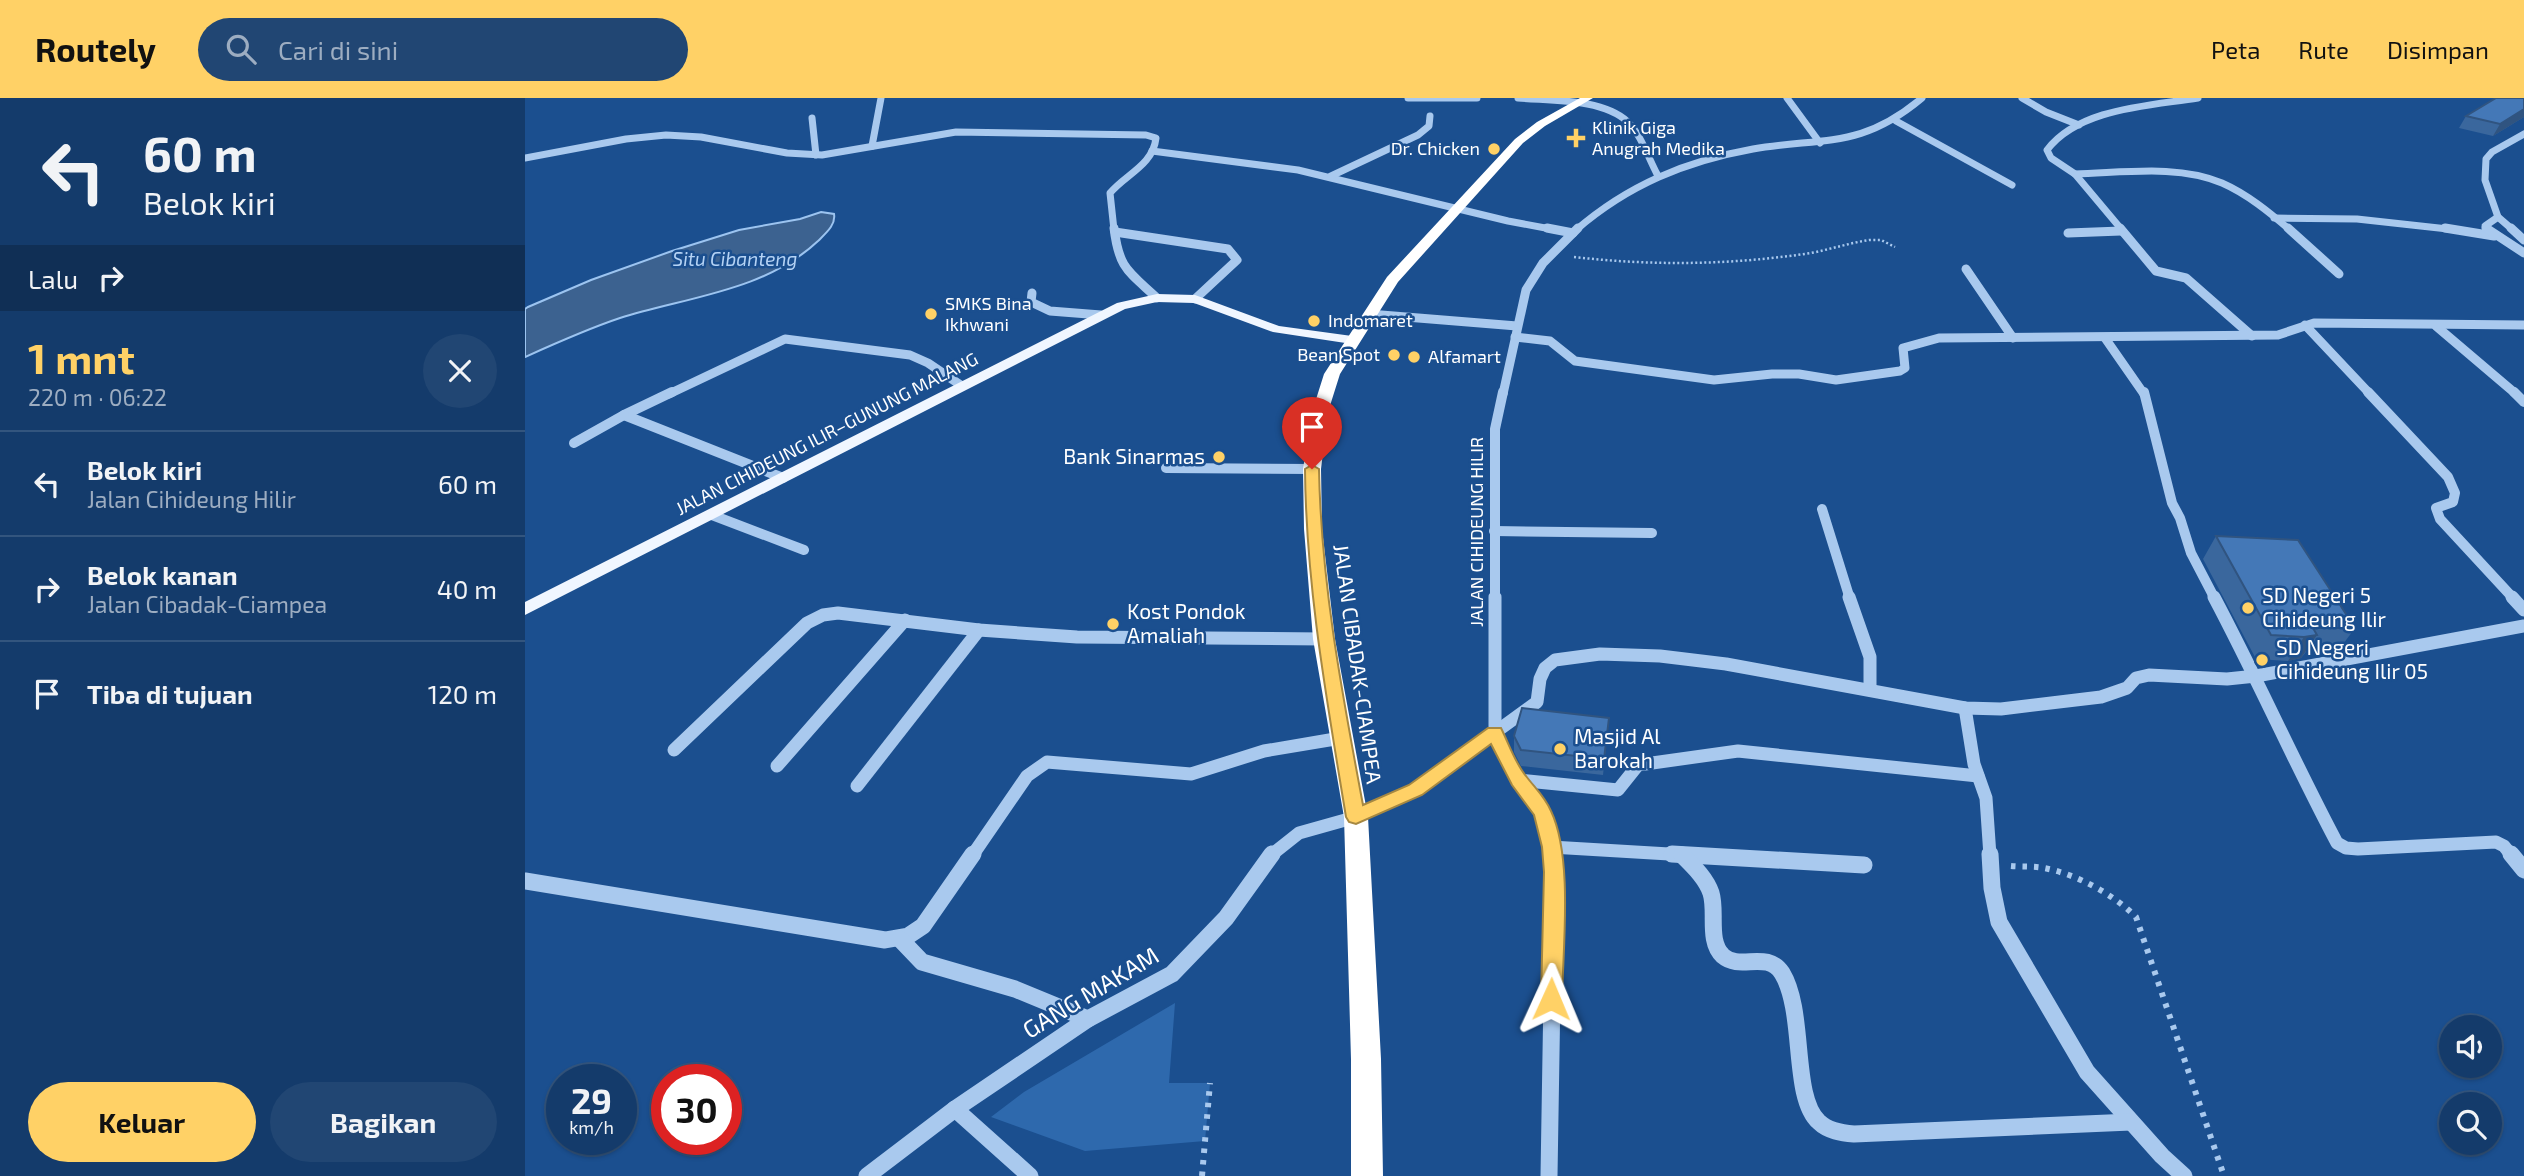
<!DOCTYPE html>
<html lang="id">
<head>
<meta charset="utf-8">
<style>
  :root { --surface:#143b6b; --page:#214673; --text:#f1f3f6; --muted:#9dadc1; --line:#33557e; --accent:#ffd166 }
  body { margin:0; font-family:"Exo 2",sans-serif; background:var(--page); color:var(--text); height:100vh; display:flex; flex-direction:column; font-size:26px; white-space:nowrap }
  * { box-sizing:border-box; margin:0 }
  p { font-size:23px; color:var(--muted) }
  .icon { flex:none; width:38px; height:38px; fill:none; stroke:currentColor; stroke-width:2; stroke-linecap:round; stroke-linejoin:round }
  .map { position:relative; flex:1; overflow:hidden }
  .side { display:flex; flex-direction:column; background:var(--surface); width:525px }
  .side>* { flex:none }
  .top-card { background:#143b6b; color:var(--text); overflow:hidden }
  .controls { position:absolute; left:1914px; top:917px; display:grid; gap:14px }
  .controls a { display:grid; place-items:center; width:63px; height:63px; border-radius:50%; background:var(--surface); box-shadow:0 2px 5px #0004,0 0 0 2px var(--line); font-size:35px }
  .speed { position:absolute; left:21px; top:966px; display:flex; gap:14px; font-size:35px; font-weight:700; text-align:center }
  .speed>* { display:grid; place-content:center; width:91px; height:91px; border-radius:50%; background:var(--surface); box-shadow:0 2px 5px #0004,0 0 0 2px var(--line); line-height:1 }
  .speed small { font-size:18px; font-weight:400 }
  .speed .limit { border:10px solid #d22; background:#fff; color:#111 }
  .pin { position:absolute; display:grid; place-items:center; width:60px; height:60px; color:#fff; margin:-72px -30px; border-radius:50% 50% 50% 0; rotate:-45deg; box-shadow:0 0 7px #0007 }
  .pin .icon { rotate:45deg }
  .me { position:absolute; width:77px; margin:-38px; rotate:1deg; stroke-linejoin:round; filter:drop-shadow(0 0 5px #0008) }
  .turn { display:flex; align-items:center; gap:24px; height:147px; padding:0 28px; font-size:32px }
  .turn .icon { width:91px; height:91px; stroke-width:2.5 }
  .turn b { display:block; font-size:49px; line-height:60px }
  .then { display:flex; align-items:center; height:66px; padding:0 28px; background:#0003; gap:14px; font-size:26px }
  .round { display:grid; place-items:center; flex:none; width:74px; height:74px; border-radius:37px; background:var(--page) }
  .headline { display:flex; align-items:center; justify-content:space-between; height:119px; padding:0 28px }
  h1 { font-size:42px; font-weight:700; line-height:52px; color:var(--accent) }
  .action { display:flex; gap:14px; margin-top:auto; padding:14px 28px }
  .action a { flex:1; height:80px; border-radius:42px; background:var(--accent); color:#111; font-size:28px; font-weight:700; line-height:80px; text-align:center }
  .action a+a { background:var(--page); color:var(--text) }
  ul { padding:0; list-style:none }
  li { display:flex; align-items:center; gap:21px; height:105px; padding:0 28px; border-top:2px solid var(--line) }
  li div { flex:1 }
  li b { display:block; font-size:26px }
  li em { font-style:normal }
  header { display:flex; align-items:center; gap:42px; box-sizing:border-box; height:98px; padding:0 35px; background:var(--accent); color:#111 }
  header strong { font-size:33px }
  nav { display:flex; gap:38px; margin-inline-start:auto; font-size:24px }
  .search { width:490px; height:63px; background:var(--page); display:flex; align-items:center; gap:18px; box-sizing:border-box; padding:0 24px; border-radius:38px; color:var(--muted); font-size:26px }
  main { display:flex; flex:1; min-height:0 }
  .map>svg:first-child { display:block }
</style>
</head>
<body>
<header>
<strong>Routely</strong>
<div class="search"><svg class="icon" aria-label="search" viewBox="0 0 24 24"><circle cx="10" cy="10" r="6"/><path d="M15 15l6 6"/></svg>Cari di sini</div>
<nav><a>Peta</a><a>Rute</a><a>Disimpan</a></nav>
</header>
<main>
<section class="side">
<div class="top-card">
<div class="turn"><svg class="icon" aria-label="left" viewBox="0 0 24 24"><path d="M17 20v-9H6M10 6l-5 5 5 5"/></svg><div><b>60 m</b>Belok kiri</div></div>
<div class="then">Lalu<svg class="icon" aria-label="right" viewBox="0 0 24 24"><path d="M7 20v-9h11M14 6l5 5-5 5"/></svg></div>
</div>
<div class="headline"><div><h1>1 mnt</h1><p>220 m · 06:22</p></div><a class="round"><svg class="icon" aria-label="close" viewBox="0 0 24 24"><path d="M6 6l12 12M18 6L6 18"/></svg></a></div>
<ul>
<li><svg class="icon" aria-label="left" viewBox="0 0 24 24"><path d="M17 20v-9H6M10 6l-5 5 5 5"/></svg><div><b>Belok kiri</b><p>Jalan Cihideung Hilir</p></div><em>60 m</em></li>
<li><svg class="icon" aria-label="right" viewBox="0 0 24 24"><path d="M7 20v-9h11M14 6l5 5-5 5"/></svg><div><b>Belok kanan</b><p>Jalan Cibadak-Ciampea</p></div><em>40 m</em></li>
<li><svg class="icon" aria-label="arrive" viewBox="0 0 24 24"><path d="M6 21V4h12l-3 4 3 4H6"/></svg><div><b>Tiba di tujuan</b></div><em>120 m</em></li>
</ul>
<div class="action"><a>Keluar</a><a>Bagikan</a></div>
</section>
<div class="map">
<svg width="1999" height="1078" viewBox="0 0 1999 1078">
  <rect width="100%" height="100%" fill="#1b4f8f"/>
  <polygon fill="#2e69ad" points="650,905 644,985 685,985 680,1043 560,1053 466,1019 499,994"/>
  <path fill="#3c6290" stroke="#9cc4f0" stroke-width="2" d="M296 114 309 116C311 127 301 135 293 143 240 193 162 199 95 220 62 231 31 245 0 259V211L3 209 66 182 147 153 214 132 275 121Z"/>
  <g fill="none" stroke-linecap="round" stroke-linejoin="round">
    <path stroke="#a9c9ee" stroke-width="2.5" stroke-dasharray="2 2.5" stroke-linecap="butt" d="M1049 159C1129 168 1206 167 1286 155 1306 151 1325 145 1344 142H1356L1370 149"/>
    <g stroke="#a9c9ee" stroke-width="6" stroke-dasharray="4.5 7" stroke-linecap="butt">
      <path d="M1486 768C1497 769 1508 768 1519 770 1551 776 1588 796 1611 819L1699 1078"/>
      <polyline points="677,1078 685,985"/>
    </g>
    <g stroke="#a9c9ee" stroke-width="7">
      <polyline points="883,0 952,0"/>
      <path d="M993 0C1026 3 1077 0 1103 24 1116 37 1123 59 1132 76"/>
      <polyline points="1262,0 1295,45"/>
      <polyline points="1497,0 1521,14 1554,27"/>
      <polyline points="287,20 291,57"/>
      <polyline points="1371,23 1487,87"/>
      <polyline points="347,48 356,0"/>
      <polyline points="627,53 773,72 983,123 1031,132"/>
      <path d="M0 60 101 41 141 37 176 39 262 55 297 57 431 34 621 37 631 40C628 67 601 76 585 95L589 132"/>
      <path d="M1550 76C1597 75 1653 66 1697 85 1722 96 1744 114 1765 132"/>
      <polyline points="806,78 893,37 904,28 905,18"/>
      <polyline points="1749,120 1832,121 1932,132"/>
      <path d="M1051 132C1103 87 1161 63 1228 51 1300 39 1336 51 1397 0"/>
      <path d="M1597 132 1550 76 1526 60 1522 52C1554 10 1624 8 1673 0"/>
      <polyline points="1961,132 1960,128 1973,119"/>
      <polyline points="1988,132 1973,119 1960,82 1961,61 1967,54 1999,36"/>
    </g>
    <g stroke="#a9c9ee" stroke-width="9">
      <path d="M589 130C594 171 603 173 632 200"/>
      <polyline points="1022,130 1048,135"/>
      <polyline points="1595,130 1631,173 1661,180 1727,238"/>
      <polyline points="1763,130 1814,176"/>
      <polyline points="1920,130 1969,138"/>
      <polyline points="1961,130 1999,155"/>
      <polyline points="1986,130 1999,142"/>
      <polyline points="590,134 703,151 712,162 670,201"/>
      <polyline points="1543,135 1596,133"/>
      <polyline points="1441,171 1488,240"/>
      <polyline points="507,195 506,204 525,213 576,217"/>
      <polyline points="844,216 992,228"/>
      <polyline points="1780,227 1845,296"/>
      <polyline points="1911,228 1991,296"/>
      <polyline points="990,239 1025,243 1050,263 1189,282 1247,276 1274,276 1311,282 1375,273 1380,270 1378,250 1414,240 1753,237 1789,225 1999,227"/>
      <polyline points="1580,240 1619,296"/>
      <polyline points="144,296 260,241 385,257 403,265 437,288"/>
      <polyline points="978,296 1001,192 1018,165 1053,130"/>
    </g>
    <g stroke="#a9c9ee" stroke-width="10">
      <polyline points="147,294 99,317 258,380"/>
      <polyline points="1619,294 1647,405 1655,420 1666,455 1690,501"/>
      <polyline points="1843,294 1923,379 1930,395 1928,404 1911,410 1915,421 1989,501"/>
      <polyline points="1989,294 1999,304"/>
      <polyline points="49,345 99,317"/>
      <polyline points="641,370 787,371"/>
      <polyline points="1297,411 1325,501"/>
      <polyline points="187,417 279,452"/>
      <polyline points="969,433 1127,435"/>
      <polyline points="970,501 970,331 978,294"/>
    </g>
    <g stroke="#a9c9ee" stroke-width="13">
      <polyline points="970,499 970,635 993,682 1007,697 1018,716 1026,758"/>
      <polyline points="1324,499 1345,559 1345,592"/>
      <path d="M1689 499C1732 580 1769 664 1812 745L1821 750 1833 751 1971 744 1979 748 1987 758"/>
      <polyline points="1987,499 1999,512"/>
      <polyline points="1440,610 1449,666 1461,700 1465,758"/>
      <polyline points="149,652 282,525 298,517 313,515 454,532 552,539 799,541"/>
      <polyline points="252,668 380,522"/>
      <polyline points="993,682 1093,692 1113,667 1213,653 1453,678"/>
      <polyline points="332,688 454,532"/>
      <polyline points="1026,749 1178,758"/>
      <polyline points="447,758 502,678 522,664 666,676 739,653 816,640"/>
      <polyline points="745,758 774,735 831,719 891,692 1012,604 1015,581 1020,570 1030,562 1075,556 1135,558 1201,566 1440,610 1476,611 1576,599 1602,590 1611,580 1624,577 1702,581 1731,578 1999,528"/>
    </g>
    <g stroke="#a9c9ee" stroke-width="17">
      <polyline points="1147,756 1339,767"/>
      <polyline points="1465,756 1467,790 1474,824 1562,974 1637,1058 1659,1078"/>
      <polyline points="1986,756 1999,772"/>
      <path d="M1157 757C1168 768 1181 780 1186 795 1192 814 1182 843 1198 858 1215 873 1242 852 1257 875 1281 914 1266 999 1294 1024 1303 1033 1317 1035 1329 1036L1606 1024"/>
      <polyline points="0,783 360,842 383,838 398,828 448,756"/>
      <polyline points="375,841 397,864 490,891 563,921"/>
      <polyline points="430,1011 505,1078"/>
      <polyline points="342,1078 430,1011 563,921 647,876 701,820 747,756"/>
      <polyline points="1024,1078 1029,773 1026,756"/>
    </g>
    <polygon fill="#f0f6ff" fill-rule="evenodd" points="632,196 670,197 754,228 827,238 833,242 827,246 748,234 669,205 632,204 600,211 0,517 0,504 592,205"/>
    <polygon fill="#fff" fill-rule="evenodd" points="1055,0 1068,0 1020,28 998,45 873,184 815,276 803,314 796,371 797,431 810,541 843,719 856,961 858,1078 826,1078 826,961 819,719 788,541 779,431 778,371 787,314 799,276 862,179 990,41 1012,24"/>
  </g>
  <g fill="#3a679d">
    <polygon points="1999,0 1999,19 1968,38 1934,30 1941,18"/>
    <polygon points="1691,438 1830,530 1813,553 1781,554 1776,560 1763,563 1731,561 1678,461"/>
    <polygon points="1084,620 1078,677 996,668 989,654 989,638"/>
  </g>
  <g fill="#305480">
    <polygon points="1999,11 1999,19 1968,38 1975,26"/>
    <polygon points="1792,537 1776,560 1763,563 1779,539"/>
  </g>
  <g fill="#4478b7" stroke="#305480" stroke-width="2">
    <polygon points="1971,0 1999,0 1999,11 1975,26 1941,18"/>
    <polygon points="1691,438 1773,442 1830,530 1788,530 1792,537 1779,539 1746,537"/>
    <polygon points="997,610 1084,620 1079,661 996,652 989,638"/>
  </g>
  <path fill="#ffd166" stroke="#a68842" stroke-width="2" d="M787 367 794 371C796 485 817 595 838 707L884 687 963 630H976C984 646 990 665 1001 678 1010 690 1020 699 1026 713 1048 759 1038 849 1037 901L1034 908 1026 911 1019 908 1016 901 1019 774 1017 749 1009 717 987 687 966 646 897 697 831 726 824 724 821 719C802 603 781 489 780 371Z"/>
  <g fill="#ffd166" stroke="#1b4f8f" stroke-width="2.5">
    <path d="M1047.5 29.5h7v7h7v7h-7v7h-7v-7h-7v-7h7z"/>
    <circle cx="969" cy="51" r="7"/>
    <circle cx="406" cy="216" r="7"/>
    <circle cx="789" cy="223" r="7"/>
    <circle cx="869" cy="257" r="7"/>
    <circle cx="889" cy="259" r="7"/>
    <circle cx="694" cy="359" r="7"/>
    <circle cx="1723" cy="510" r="7"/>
    <circle cx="588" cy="526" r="7"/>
    <circle cx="1737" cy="562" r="7"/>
    <circle cx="1035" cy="651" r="7"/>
  </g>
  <g text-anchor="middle" stroke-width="5" stroke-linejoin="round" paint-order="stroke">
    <g font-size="18" fill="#fff" stroke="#1b4f8f" text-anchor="start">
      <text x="1067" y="36">Klinik Giga<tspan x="1067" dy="21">Anugrah Medika</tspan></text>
      <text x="955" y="57" text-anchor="end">Dr. Chicken</text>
      <text x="420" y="212">SMKS Bina<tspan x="420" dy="21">Ikhwani</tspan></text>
      <text x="803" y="229">Indomaret</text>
      <text x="855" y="263" text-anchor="end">Bean Spot</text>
      <text x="903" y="265">Alfamart</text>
    </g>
    <g font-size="18" fill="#fff" stroke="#1b4f8f">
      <text transform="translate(302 336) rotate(-27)" y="6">JALAN CIHIDEUNG ILIR–GUNUNG MALANG</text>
      <text transform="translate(952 434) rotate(-90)" y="6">JALAN CIHIDEUNG HILIR</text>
    </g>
    <g font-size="19" font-style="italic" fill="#b5d3f5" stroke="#1b4f8f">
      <text x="210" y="168">Situ Cibanteng</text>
    </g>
    <g font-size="21" fill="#fff" stroke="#1b4f8f" text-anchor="start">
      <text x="680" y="366" text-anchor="end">Bank Sinarmas</text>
      <text x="1737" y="505">SD Negeri 5<tspan x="1737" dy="24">Cihideung Ilir</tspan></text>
      <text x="602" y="521">Kost Pondok<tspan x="602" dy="24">Amaliah</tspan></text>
      <text x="1751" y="557">SD Negeri<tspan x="1751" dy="24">Cihideung Ilir 05</tspan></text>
      <text x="1049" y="646">Masjid Al<tspan x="1049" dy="24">Barokah</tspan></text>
    </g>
    <g font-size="21" fill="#fff" stroke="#1b4f8f">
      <text transform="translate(832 566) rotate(82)" y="7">JALAN CIBADAK-CIAMPEA</text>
    </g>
    <g font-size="24" fill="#fff" stroke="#1b4f8f">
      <text transform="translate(566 895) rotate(-31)" y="8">GANG MAKAM</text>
    </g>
  </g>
</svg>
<div class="controls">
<a><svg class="icon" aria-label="sound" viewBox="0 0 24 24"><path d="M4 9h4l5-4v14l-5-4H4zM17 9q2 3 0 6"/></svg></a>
<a><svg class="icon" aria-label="search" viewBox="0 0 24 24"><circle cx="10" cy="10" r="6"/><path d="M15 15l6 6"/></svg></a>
</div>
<div class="speed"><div>29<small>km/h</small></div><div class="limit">30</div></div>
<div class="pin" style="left:787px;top:371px;background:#d93025"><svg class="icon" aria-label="arrive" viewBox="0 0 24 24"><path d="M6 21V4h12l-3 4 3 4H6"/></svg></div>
<svg class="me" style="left:1026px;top:901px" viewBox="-20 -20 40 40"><path d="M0-17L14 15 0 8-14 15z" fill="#ffd166" stroke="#fff" stroke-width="4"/></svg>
</div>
</main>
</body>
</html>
